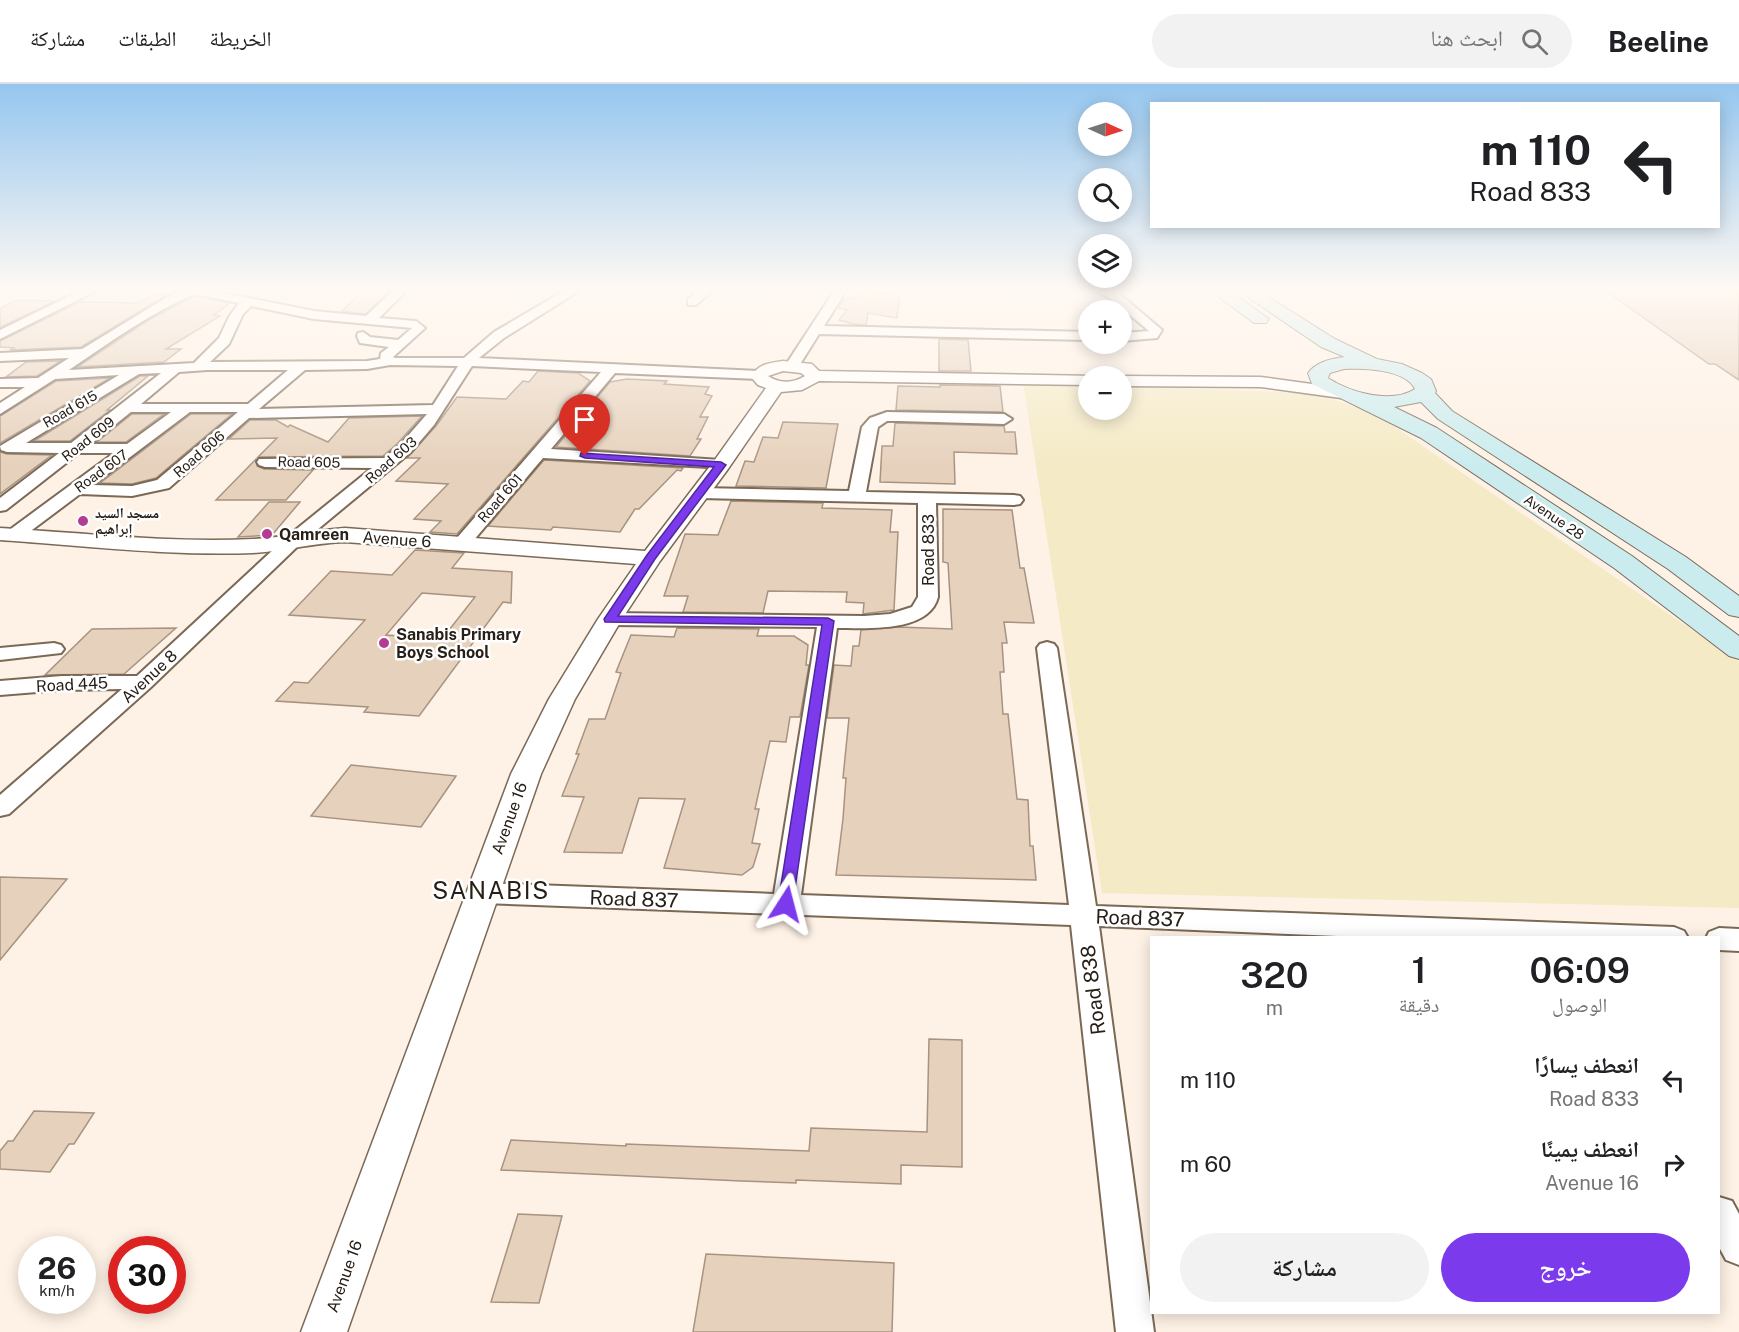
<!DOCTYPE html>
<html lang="ar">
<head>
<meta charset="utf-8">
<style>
  :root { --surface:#fff; --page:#f2f2f2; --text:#202124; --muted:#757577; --line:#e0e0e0; --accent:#7c3aed }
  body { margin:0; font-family:"Public Sans","Noto Naskh Arabic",sans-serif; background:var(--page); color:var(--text); direction:rtl; height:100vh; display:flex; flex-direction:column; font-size:22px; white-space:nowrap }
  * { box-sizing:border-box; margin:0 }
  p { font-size:20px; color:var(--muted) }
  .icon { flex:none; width:33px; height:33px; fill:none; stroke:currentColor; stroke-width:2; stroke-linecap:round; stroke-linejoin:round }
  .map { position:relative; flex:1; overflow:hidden; direction:ltr }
  .panel { position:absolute; left:1150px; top:852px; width:570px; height:378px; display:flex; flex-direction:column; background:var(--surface); border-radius:0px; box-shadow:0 3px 15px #0003; direction:rtl }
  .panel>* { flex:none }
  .hud { position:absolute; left:1150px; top:18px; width:570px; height:126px; border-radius:0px; box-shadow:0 3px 15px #0003; direction:rtl; background:#fff; color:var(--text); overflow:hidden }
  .needle { width:39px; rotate:93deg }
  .tools { position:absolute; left:1078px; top:18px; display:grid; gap:12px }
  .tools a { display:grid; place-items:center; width:54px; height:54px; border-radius:50%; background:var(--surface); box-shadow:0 3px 15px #0003; font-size:30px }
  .speed { position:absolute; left:18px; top:1152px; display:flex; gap:12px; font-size:30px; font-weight:700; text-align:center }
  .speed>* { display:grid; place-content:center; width:78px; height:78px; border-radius:50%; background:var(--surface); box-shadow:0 3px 15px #0003; line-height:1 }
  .speed small { font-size:15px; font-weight:400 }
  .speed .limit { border:9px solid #d22; background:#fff; color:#111 }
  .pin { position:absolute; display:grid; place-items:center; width:51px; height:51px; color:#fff; margin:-62px -26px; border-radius:50% 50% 50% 0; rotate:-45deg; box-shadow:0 0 6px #0007 }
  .pin .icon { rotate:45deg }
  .me { position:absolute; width:66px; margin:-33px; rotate:9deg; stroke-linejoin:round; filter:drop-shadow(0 0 4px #0008) }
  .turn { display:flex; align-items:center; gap:21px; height:126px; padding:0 30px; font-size:27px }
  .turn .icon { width:78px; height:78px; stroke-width:2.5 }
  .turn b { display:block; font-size:42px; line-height:51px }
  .eta { display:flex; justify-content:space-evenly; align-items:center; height:102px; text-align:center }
  .eta b { font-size:36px; font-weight:600; line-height:42px }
  .action { display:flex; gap:12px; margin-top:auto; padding:12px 30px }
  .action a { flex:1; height:69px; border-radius:36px; background:var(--accent); color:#fff; font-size:24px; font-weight:600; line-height:69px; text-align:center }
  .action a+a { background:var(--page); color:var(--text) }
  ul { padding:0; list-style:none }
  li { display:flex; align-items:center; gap:18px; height:84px; padding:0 30px }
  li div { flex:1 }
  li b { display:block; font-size:22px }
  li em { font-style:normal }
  header { display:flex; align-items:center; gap:36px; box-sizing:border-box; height:84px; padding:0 30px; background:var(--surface); border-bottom:2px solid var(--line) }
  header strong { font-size:28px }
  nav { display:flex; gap:33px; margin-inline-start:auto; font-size:21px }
  .search { width:420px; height:54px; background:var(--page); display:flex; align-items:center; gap:15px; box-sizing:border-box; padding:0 21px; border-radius:33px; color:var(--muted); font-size:22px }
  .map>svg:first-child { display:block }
</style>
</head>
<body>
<header>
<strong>Beeline</strong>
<div class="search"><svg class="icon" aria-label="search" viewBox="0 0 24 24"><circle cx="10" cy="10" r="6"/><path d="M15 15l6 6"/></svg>ابحث هنا</div>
<nav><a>الخريطة</a><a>الطبقات</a><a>مشاركة</a></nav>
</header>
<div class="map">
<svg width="1739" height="1248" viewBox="0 0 1739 1248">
  <rect width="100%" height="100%" fill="#fef1e5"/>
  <polygon fill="#f4eac5" points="1023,298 1089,301 1089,326 1122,326 1122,302 1314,309 1376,330 1739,578 1739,824 1102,809"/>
  <g fill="#e6d1bc" stroke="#a79380" stroke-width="1.5" fill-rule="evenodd">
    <polygon points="363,207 390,207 365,230 342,227"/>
    <polygon points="861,207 873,207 872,210 900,209 897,234 868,229 866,241 853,240 839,236 847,226 838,224 844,215 857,213"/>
    <polygon points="1606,207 1739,207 1739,296 1715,280 1709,280"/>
    <polygon points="153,211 166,211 81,263 10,266 15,264 0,263 0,257 80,218 138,219"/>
    <polygon points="195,212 230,219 214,231 220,232 166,265 181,265 164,278 77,283 147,237"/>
    <polygon points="18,216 55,217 0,243 0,224"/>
    <polygon points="939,255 968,256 971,287 939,287"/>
    <polygon points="61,277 37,292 6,293 26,278"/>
    <polygon points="538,287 578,289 590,297 457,450 430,448 441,437 414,435 448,400 396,397 420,374 407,374 436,342 457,313 506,315 523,297 529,298"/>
    <polygon points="140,292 148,292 107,326 110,326 70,357 34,357"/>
    <polygon points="110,294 0,359 0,332 56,297"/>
    <polygon points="627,295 667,297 664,300 709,303 705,310 712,312 700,333 708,333 697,355 701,355 690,372 556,363 610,298"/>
    <polygon points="940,301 1000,302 1003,328 896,326 898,302 940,303"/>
    <polygon points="132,330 164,330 126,358 97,358"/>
    <polygon points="191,330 232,330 156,394 132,400 100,399"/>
    <polygon points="422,332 397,360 383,372 258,373 277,354 229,355 250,336 276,336 288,343 290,341 328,358 349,334"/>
    <polygon points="783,338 838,340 826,404 736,402 745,377 754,378 763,353 778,354"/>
    <polygon points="895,339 1004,342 1005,348 1015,348 1017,370 954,368 955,400 880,398 882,362 893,362"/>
    <polygon points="0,368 7,370 52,371 0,410"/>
    <polygon points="256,375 257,382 264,385 313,386 286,416 216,416"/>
    <polygon points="544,376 683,384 681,387 677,386 639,425 635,425 620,448 553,443 551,446 488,442"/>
    <polygon points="731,417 823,419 822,424 892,426 890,448 898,448 894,526 863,530 864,519 846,518 847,508 768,507 763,529 683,528 688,512 664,512 685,450 718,451"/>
    <polygon points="269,418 300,418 272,451 238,453"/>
    <polygon points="943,425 1012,426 1020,484 1024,484 1034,539 1004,538 1007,559 1002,559 1004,588 1000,588 1003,630 1008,630 1017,715 1028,716 1030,762 1033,762 1036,796 836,791 843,735 846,694 843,694 849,634 827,634 834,581 851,582 853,562 859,562 861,546 899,543 952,545 948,479 943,478"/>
    <path d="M415 466 464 469 452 484 512 488 511 519 503 518 419 632 364 628 368 623 276 617 294 598 308 599 365 536 289 531 331 487 392 491ZM422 509 475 513 442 555 386 551Z"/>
    <polygon points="176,544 124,590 45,591 92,545"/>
    <polygon points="677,544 759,545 757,552 794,552 808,561 806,581 809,581 800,633 790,633 786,658 770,657 755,725 759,725 752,759 760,760 753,783 742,791 664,784 685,715 639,714 622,769 564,768 584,713 562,712 579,670 576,670 589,635 605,635 621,589 616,588 631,551 674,553"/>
    <polygon points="351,681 456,692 421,743 311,732"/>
    <polygon points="0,793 67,795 0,876"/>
    <polygon points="929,955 962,956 962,1083 901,1081 901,1100 796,1096 796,1099 741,1097 501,1086 511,1056 626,1062 626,1060 809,1067 811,1044 927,1048"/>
    <polygon points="34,1027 94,1029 74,1060 69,1060 50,1088 0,1085 0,1067 8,1057 13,1057"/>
    <polygon points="518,1130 562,1132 539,1219 491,1218"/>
    <polygon points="706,1170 894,1179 892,1248 693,1248"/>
  </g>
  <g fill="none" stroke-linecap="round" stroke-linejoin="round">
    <defs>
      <g id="minor">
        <polygon points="80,207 96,207 0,255 0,246"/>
        <path d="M182 207H214L314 227 366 232 393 207H406L379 234 416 237 425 244 393 273 395 274H464L494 248 564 207H579L504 254 479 274 759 287 766 291 759 295 615 289 551 365 721 376 727 378 729 381 727 384 543 374 468 463H456L453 459 456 455 601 288 472 282 434 341 411 368 300 460 151 603 9 730 0 732V711L122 605 62 606 0 611V597L62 592H137L288 452 372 384 265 383 259 381 257 378 259 375 384 374 399 362 427 330 249 334 169 404 132 412 80 410 20 455H8L5 451 8 447 114 369H79L6 426 0 427V414L59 369 7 368 1 366 0 362 119 291 55 295 0 330V319L25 303H0V295L38 294 69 274 0 277V269L82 265 169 212ZM195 210 239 219 229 233 219 254 194 279 69 286C109 259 150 229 195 210ZM251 222 314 235 412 244 398 256 370 253 363 248 358 249 357 252 360 259 389 263 381 269 380 275 367 277 210 278 229 260 243 230ZM390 281 458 282 433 321 259 325 305 286 367 285ZM207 286H288L248 320H141L179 288ZM161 289 71 359H26L139 290ZM131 328H171L127 360H91ZM190 328H238L157 396 132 402 93 401Z"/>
        <polygon points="698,207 712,207 696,221 688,221 688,215"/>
        <polygon points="834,207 846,207 824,242 1089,248 1089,256 819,250 797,285 787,285 785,282"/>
        <polygon points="1094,207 1116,207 1162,246 1157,254 1122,257 1122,249 1149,247 1108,213"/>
        <path d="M887 328 1004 330 1012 335 1004 340 899 337H887L878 343 866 408 1014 411 1020 412 1023 416 1020 420 1014 421 936 419 938 513C929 549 866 544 837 544L801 811 1069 821 1037 564 1040 560 1047 558 1054 560 1057 564 1096 822 1674 843 1684 847 1688 854H1387L1099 842 1154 1248H1116L1071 841 482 819 472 816 468 809 472 802 482 799 774 810 817 543 610 541 603 539 600 535 603 531 610 529 864 532 890 530 912 523 918 513V419L700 414 694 413 692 409 694 405 700 404 849 407 862 343 870 334Z"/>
        <polygon points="54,559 61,561 64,565 61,569 0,576 0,564"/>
        <polygon points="1719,844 1739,845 1739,867 1719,866 1719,854 1706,854 1709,848"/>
        <polygon points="1719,1113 1732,1117 1739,1130 1739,1181 1726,1176 1719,1163"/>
      </g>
      <g id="tertiary">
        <path d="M783 277 812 280 819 287 1095 292H1089V301L819 297 802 306 781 308 728 385 660 477 622 535 575 615 541 690 347 1248H301L511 690 549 615 598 535 636 480 345 458C314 459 284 467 253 469 169 472 84 462 0 456V444C84 449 169 459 253 455 284 454 314 446 345 444L645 467 714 377 766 304 758 301 751 293C758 280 769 279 783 277ZM783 287 801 289 805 292C793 299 780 300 768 292Z"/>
        <polygon points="1120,292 1122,292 1261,293 1341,304 1347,305 1350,309 1347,313 1341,314 1261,303 1122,302 1122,292"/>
      </g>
      <g id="secondary">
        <polygon points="1211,207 1230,207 1269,235 1266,239 1254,239"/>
        <path d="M1239 207H1259L1335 255 1377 275 1402 280 1422 289 1431 295 1436 307 1435 309 1452 327 1686 473 1739 512V533L1729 531 1668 485 1438 335 1421 318 1394 323 1437 344 1632 472 1739 552V575L1729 572 1614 484 1421 354 1312 300 1308 289C1316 278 1333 274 1345 273L1321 263ZM1344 285C1363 284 1405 285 1415 305 1391 320 1351 309 1328 294L1330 289Z"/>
      </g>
    </defs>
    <use href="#minor" stroke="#7b6956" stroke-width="4"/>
    <use href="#tertiary" stroke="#7b6956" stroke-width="3"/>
    <use href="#secondary" stroke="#7b6956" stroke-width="2"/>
    <use href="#minor" fill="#fff" fill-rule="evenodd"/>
    <use href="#tertiary" fill="#fff" fill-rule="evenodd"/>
    <use href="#secondary" fill="#cbecef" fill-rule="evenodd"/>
  </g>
  <linearGradient id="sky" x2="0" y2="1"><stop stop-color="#95c6ef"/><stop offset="0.54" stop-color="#fff9f3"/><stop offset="1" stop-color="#fff9f3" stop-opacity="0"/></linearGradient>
  <rect width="1739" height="382" fill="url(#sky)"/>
  <polygon fill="#7c3aed" stroke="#51269a" stroke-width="1.5" points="581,369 721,378 726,381 655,475 618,532 828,534 834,537 792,825 780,825 778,820 822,541 605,538 604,535 647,471 714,383 585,374 580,372"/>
  <g fill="#b33c92" stroke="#fff" stroke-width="2">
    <circle cx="83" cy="437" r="6"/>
    <circle cx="267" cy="450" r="6"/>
    <circle cx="384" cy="559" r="6"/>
  </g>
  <g text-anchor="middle" stroke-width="5" stroke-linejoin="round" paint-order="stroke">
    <g font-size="14" fill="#282018" stroke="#fff">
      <text transform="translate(70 325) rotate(-30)" y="5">Road 615</text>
      <text transform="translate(88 355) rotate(-38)" y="5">Road 609</text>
      <text transform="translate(199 370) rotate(-41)" y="5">Road 606</text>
      <text transform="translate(391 376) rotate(-41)" y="5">Road 603</text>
      <text transform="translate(309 378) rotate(1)" y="5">Road 605</text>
      <text transform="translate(101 387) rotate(-36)" y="5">Road 607</text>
      <text transform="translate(500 414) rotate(-49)" y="5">Road 601</text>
      <text transform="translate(1554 433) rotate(34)" y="5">Avenue 28</text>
    </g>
    <g font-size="14" font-weight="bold" fill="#282018" stroke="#fff" text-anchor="start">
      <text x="95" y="434">مسجد السيد<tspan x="95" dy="16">إبراهيم</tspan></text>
    </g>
    <g font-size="16" font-weight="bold" fill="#282018" stroke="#fff" text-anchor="start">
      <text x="279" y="456">Qamreen</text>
      <text x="396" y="556">Sanabis Primary<tspan x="396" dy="18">Boys School</tspan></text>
    </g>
    <g font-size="16" fill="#282018" stroke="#fff">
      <text transform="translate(397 455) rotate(4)" y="6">Avenue 6</text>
      <text transform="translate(928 466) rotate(-90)" y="6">Road 833</text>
      <text transform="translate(149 592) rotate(-43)" y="6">Avenue 8</text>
      <text transform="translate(72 600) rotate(-3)" y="6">Road 445</text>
      <text transform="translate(509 734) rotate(-70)" y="6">Avenue 16</text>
      <text transform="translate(344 1192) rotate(-70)" y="6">Avenue 16</text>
    </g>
    <g font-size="20" fill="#282018" stroke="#fff">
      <text transform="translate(634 815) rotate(2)" y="7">Road 837</text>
      <text transform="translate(1140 834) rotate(2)" y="7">Road 837</text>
      <text transform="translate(1093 906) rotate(-97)" y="7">Road 838</text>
    </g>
    <g font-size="24" letter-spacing="1.5" fill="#282018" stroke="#fff">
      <text x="491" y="815">SANABIS</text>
    </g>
  </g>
</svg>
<div class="tools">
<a><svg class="needle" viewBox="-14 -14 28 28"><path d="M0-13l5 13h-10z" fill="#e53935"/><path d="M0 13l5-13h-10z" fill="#757577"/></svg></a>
<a><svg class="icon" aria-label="search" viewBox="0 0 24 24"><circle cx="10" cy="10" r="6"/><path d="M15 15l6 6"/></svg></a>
<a><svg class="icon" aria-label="layers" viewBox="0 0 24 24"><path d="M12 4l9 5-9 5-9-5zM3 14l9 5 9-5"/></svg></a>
<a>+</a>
<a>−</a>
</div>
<div class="speed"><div>26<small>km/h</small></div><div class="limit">30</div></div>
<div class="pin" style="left:585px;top:372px;background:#d93025"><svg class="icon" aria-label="arrive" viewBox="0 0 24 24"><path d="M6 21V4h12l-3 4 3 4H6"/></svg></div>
<svg class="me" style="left:786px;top:820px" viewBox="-20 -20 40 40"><path d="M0-17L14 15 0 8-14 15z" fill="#7c3aed" stroke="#fff" stroke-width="4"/></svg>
<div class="hud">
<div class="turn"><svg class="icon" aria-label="left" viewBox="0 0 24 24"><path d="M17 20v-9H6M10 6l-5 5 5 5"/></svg><div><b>110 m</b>Road 833</div></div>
</div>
<section class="panel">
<div class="eta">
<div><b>06:09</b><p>الوصول</p></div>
<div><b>1</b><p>دقيقة</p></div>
<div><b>320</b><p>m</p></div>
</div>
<ul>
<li><svg class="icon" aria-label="left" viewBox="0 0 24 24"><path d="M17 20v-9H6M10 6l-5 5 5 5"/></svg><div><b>انعطف يسارًا</b><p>Road 833</p></div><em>110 m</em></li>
<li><svg class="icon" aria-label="right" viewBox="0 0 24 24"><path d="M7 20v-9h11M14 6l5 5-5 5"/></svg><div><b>انعطف يمينًا</b><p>Avenue 16</p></div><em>60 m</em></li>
</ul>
<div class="action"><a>خروج</a><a>مشاركة</a></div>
</section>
</div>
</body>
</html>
